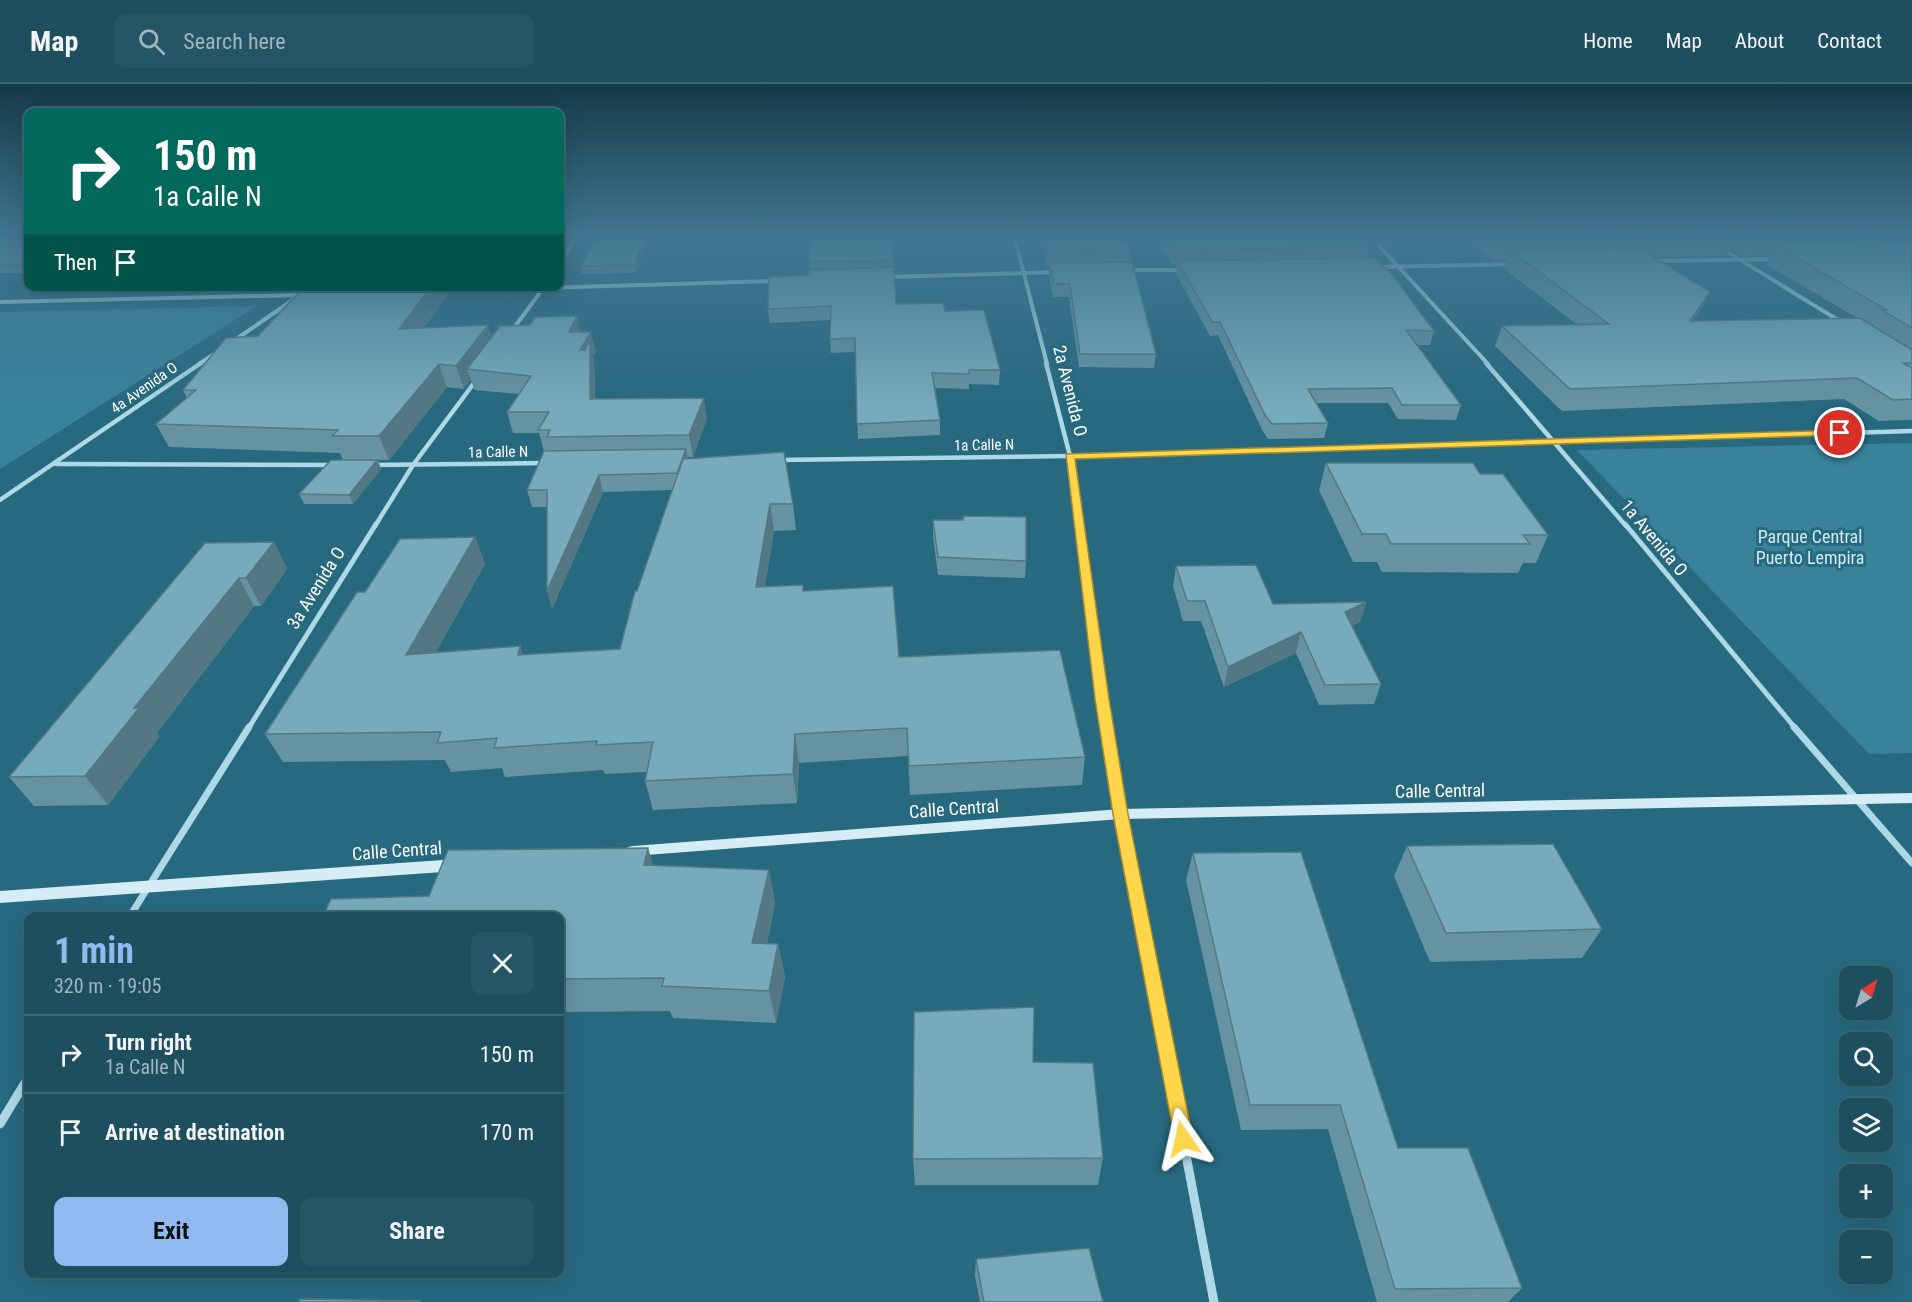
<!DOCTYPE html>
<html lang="en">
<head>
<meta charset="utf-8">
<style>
  :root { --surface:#1d4f5f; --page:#255665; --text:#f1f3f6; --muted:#a0b5bd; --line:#3b6674; --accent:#90b9f0 }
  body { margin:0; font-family:"Roboto Condensed",sans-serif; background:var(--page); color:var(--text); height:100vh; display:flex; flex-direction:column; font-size:22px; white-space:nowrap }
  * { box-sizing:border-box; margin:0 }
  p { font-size:20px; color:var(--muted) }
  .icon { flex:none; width:33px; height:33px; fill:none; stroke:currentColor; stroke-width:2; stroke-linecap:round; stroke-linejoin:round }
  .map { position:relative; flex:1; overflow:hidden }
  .drawer { position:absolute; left:24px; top:828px; width:540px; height:366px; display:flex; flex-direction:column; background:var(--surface); border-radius:12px; box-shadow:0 6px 24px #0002,0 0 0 2px var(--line) }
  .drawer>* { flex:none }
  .hud { position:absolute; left:24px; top:24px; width:540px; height:183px; border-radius:12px; box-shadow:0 6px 24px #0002,0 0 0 2px var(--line); background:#00695c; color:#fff; overflow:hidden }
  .needle { width:39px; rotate:38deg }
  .controls { position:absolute; left:1839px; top:882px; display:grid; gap:12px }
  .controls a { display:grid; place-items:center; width:54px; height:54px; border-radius:12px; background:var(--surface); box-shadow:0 6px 24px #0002,0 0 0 2px var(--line); font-size:30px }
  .pin { position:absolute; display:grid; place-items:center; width:51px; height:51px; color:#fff; margin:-26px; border:3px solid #fff; border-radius:50%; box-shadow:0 2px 6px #0007 }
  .me { position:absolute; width:66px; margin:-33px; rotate:349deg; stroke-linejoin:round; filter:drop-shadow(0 0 4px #0008) }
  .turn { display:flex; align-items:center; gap:21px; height:126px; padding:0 30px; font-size:27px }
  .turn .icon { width:78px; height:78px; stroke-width:2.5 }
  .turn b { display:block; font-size:42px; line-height:51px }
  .then { display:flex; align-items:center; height:57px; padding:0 30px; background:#0003; gap:12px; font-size:22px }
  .round { display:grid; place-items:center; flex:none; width:63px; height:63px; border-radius:12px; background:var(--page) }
  .overview { display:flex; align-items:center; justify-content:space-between; height:102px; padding:0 30px }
  h1 { font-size:36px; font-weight:700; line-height:45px; color:var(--accent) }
  .primary-button { display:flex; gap:12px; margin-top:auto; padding:12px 30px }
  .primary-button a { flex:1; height:69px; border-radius:12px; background:var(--accent); color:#111; font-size:24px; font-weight:700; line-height:69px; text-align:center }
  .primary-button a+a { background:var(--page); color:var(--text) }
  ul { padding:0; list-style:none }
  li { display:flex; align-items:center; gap:18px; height:78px; padding:0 30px; border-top:2px solid var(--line) }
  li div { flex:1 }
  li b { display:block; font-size:22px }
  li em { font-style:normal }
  header { display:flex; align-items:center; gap:36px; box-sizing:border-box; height:84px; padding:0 30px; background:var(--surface); border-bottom:2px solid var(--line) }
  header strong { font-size:28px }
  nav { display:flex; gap:33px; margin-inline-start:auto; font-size:21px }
  .search { width:420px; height:54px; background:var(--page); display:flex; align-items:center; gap:15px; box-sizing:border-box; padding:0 21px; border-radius:12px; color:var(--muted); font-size:22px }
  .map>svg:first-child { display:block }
</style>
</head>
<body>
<header>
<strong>Map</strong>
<div class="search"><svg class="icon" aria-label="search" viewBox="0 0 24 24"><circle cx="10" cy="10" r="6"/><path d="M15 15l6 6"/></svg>Search here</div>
<nav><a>Home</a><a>Map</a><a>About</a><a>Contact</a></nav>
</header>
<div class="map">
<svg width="1912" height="1218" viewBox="0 0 1912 1218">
  <rect width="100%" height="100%" fill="#27697f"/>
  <g fill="#38839a">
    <polygon points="257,222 0,385 0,228"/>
    <polygon points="1912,359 1912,669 1869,670 1577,366"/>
  </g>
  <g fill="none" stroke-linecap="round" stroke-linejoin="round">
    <g stroke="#add8e5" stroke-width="4">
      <polyline points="1014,151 1047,280"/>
      <polyline points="1369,151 1488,280"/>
      <polyline points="1721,164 1843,239"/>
      <polyline points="1655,177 1773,175"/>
      <polyline points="560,179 577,151"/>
      <polyline points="1379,183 1512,180"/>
      <polyline points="1127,186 1183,186"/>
      <polyline points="887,193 1057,188"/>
      <polyline points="440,207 775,197"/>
      <polyline points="0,218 304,211"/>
      <polyline points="511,248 544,203"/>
      <polyline points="232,258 300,211"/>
      <polyline points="199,280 216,269"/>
    </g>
    <g stroke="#add8e5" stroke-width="4.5">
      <polyline points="1046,279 1070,372 1079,442"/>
      <polyline points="1486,279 1626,442"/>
      <polyline points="779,376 1070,372 1912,347"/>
      <polyline points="56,380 334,381"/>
      <polyline points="371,381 544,379"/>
      <polyline points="0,416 201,279"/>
      <polyline points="375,442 413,381 477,295"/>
    </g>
    <g stroke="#add8e5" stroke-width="5">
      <polyline points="1079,440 1107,645"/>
      <polyline points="1625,440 1796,645"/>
      <polyline points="248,645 376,440"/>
    </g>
    <g stroke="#add8e5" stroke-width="7">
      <polyline points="1107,643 1153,899"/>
      <polyline points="1794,643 1912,779"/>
      <polyline points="130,832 249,643"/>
    </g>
    <g stroke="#add8e5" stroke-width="9">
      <polyline points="1153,898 1214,1218"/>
      <polyline points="0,1040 28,994"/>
    </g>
    <g fill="#d6edf5" fill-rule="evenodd">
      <polygon points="1912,709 1912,719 1121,735 633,772 628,771 626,767 628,763 633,762 1121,725"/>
      <polygon points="457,775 462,777 464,781 462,785 457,787 0,819 0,807"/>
    </g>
  </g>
  <g fill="#6693a1" fill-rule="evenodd">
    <rect x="0" y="151" width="28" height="38"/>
    <polygon points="598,151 652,151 635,189 582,190 581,182"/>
    <polygon points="1034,151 1126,151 1131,168 1130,178 1156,270 1154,284 1079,283 1069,213 1053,213 1049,192 1049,183 1047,183 1043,160 1034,160"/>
    <polygon points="1155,151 1449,151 1448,155 1386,163 1378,155 1375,164 1369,165 1367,174 1434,247 1430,261 1416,261 1461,321 1456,336 1398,335 1388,319 1316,319 1328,339 1324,354 1268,355 1262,346 1218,251 1210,252 1176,190 1177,181 1172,181"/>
    <path d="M1461 151H1912V336L1879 337 1844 315 1562 327 1495 262 1502 242 1576 240 1503 184 1506 176H1493ZM1730 165 1741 172 1770 171 1766 180 1857 234 1694 237 1700 227 1710 208 1654 173 1726 172Z"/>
    <polygon points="893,176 896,220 945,227 1000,286 999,301 969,300 969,305 934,304 940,336 940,351 858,355 855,268 831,269 830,255 831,236 770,239 768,225 808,191 810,186 809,178"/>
    <polygon points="127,202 217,202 128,205"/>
    <polygon points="305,202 455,202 445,203 448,211 424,244 492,253 530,241 577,232 580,248 596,268 593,272 594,276 595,315 707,334 693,373 688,373 688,375 793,420 796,446 774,447 765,502 804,507 899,573 1085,673 1082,701 910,711 908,672 799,679 797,719 653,726 645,697 647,688 605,690 603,686 505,693 502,684 451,688 445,676 283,678 265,650 365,508 475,453 485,480 436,568 520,562 523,571 620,565 637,507 672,406 603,408 552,525 547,423 532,423 527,406 544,367 539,349 513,349 507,328 519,310 474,306 471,295 464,305 447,303 389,376 378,376 381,385 353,420 304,420 299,410 343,376 340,369 169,363 156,340 187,314 183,306 258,252"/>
    <polygon points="1326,379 1480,390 1548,451 1536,479 1523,479 1518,489 1382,488 1377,478 1353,478 1319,406"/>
    <polygon points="933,436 1026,477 1025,494 938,491 933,453"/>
    <polygon points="274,458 287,485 261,522 254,522 157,649 159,653 108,721 34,722 9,693"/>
    <polygon points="1176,482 1273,520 1366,518 1360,538 1352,542 1381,600 1374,620 1319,621 1296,569 1224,603 1201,537 1183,537 1173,502"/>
    <polygon points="1407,762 1602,845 1582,874 1430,878 1394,792"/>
    <polygon points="1193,769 1398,1064 1522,1204 1508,1218 1377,1218 1328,1045 1241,1046 1186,796"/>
    <polygon points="653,781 769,786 775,819 767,859 778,860 785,893 776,939 673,934 670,927 560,928 560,832 429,812"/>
    <polygon points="1033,978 1103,1074 1098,1101 915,1101 913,1075"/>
    <polygon points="976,1175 1103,1218 980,1218 975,1192"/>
  </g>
  <g fill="#537883">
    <polygon points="647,151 652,151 635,189 634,181"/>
    <polygon points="1364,151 1379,151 1375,164 1369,165 1370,163 1359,152"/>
    <polygon points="1389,151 1449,151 1448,155 1386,163"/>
    <polygon points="432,202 445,202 448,211 407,267 399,245"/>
    <polygon points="1710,208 1700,227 1681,257 1690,237"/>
    <polygon points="577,232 581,252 569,248"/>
    <polygon points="488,241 495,262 467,285 471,295 464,305 456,282"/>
    <polygon points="591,248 596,268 593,272 594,276 596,336 580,266"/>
    <polygon points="439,280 447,303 389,376 379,352"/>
    <polygon points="704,314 707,334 693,373 689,351"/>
    <polygon points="686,365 689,382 680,406 677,389"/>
    <polygon points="377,376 381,385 353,420 349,411"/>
    <polygon points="599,391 603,408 552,525 547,507"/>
    <polygon points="770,420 774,447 760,530 756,503"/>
    <polygon points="475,453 485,480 419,599 406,571"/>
    <polygon points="274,458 287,485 261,522 246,494"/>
    <polygon points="239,494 254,522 157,649 159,653 108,721 85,692 134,624"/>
    <polygon points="1366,518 1360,538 1338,548 1345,528"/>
    <polygon points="1301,548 1296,569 1224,603 1228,583"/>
    <polygon points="520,562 530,590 518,571"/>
    <polygon points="795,650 799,679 797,719 793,690"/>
    <polygon points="648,764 658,797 644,781"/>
    <polygon points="769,786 775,819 760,892 752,859"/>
    <polygon points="778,860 785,893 776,939 769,907"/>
  </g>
  <g fill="#77abbb" stroke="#537883" stroke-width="1.5">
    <rect x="0" y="151" width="28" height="30"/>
    <polygon points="598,151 647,151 634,181 581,182"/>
    <polygon points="811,151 890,151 893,176 809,178"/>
    <polygon points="1044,151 1126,151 1131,168 1048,169"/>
    <polygon points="1165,151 1364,151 1359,152 1370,163 1174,166"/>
    <polygon points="1490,151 1730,151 1735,154 1499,158"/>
    <polygon points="1746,151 1912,151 1750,154"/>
    <polygon points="1912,159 1912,244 1882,226 1887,226 1775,161"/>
    <polygon points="1639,164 1710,208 1690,237 1860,234 1912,266 1912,279 1903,279 1912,284 1912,315 1893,316 1857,294 1570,305 1502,242 1609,240 1510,166"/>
    <polygon points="1376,174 1395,194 1434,247 1406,246 1461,321 1402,321 1392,304 1308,305 1328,339 1272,340 1265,331 1220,238 1212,238 1178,177"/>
    <polygon points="1132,178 1156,270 1080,270 1070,200 1054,200 1049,179"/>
    <polygon points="894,183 896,220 943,219 945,227 984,226 1000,286 969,286 969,290 932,289 940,336 857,340 855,254 830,255 831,222 768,225 769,193 808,191 809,186"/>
    <polygon points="305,202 432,202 399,245 488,241 456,282 439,280 379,352 332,352 338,346 156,340 196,306 183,306 226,254 258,252"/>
    <polygon points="577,232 569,248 591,248 580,266 585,266 590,256 590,315 704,314 689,351 547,353 550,346 538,346 549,328 507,328 531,292 467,285 500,242 530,241 535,233"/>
    <polygon points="686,365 677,389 599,391 547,507 547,406 527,406 544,367"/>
    <polygon points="784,368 793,420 770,420 756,503 803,501 803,507 893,502 899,573 1060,566 1085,673 909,682 907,644 795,650 793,690 645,697 653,658 596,661 597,657 494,664 497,654 437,659 441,648 265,650 357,508 365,508 400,455 475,453 406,571 520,562 518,571 620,565 635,507 637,507 683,375"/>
    <polygon points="331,376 377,376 349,411 299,410"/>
    <polygon points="1326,379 1473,379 1480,390 1503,390 1548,451 1523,451 1530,460 1391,460 1386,450 1362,450"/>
    <polygon points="964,432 1026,433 1026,477 938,473 933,436 963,436"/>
    <polygon points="274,458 246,494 239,494 134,624 139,624 85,692 9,693 205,459"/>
    <polygon points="1256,481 1273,520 1366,518 1345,528 1381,600 1325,601 1301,548 1228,583 1205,517 1187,517 1176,482"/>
    <polygon points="1553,760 1602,845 1446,849 1407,762"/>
    <polygon points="648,764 644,781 769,786 752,859 778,860 769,907 662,902 664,894 560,895 560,832 323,832 331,815 429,812 448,766"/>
    <polygon points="1301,768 1398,1064 1468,1064 1522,1204 1395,1205 1340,1021 1250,1021 1193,769"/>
    <polygon points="1034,923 1033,978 1093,979 1103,1074 913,1075 914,928"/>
    <polygon points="1089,1164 1103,1218 984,1218 976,1175"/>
    <polygon points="300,1215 420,1217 420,1218 299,1218"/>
  </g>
  <linearGradient id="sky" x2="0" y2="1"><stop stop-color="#153a46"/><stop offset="0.47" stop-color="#417690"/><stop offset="1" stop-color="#417690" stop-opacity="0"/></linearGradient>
  <rect width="1912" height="322" fill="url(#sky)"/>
  <polygon fill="#ffd54a" stroke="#a68a30" stroke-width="1.5" points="1840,346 1845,349 1844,351 1075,375 1109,615 1128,730 1193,1055 1190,1062 1183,1065 1176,1062 1113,730 1095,615 1066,370"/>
  <g text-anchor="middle" stroke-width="6" stroke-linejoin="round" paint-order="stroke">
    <g font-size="15" fill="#fff" stroke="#27697f">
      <text transform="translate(144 304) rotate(-35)" y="5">4a Avenida O</text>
      <text transform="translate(984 361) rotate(-1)" y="5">1a Calle N</text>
      <text transform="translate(498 368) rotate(-1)" y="5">1a Calle N</text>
    </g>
    <g font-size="18" fill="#fff" stroke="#27697f">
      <text transform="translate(1070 307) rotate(76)" y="6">2a Avenida O</text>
      <text transform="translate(1654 454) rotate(50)" y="6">1a Avenida O</text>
      <text transform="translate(316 504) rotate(-58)" y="6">3a Avenida O</text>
      <text transform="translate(1440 707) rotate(-1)" y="6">Calle Central</text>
      <text transform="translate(954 725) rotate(-4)" y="6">Calle Central</text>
      <text transform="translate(397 767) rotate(-4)" y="6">Calle Central</text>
    </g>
    <g font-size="18" fill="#d0ecf4" stroke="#27697f">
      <text x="1810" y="459">Parque Central<tspan x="1810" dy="21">Puerto Lempira</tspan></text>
    </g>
  </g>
</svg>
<div class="controls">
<a><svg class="needle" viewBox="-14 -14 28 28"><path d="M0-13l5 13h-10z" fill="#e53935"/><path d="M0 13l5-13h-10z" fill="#a0b5bd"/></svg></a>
<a><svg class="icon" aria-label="search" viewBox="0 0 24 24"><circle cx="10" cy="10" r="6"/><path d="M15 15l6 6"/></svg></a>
<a><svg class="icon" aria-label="layers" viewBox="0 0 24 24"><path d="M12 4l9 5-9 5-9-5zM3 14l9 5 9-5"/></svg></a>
<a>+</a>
<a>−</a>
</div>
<div class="pin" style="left:1840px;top:349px;background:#d93025"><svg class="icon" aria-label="arrive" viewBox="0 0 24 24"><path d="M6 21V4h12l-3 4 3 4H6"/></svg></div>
<svg class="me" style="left:1183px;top:1055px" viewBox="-20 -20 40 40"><path d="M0-17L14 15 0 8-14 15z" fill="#ffd54a" stroke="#fff" stroke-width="4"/></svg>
<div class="hud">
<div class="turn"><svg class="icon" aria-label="right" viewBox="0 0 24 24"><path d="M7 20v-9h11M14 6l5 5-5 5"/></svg><div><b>150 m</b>1a Calle N</div></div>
<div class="then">Then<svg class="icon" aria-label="arrive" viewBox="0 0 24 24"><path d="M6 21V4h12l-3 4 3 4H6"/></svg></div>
</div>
<section class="drawer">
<div class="overview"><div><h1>1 min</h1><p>320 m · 19:05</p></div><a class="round"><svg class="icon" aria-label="close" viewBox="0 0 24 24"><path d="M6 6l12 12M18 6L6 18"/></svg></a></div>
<ul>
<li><svg class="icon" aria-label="right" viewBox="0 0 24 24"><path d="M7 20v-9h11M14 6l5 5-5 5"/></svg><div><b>Turn right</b><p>1a Calle N</p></div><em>150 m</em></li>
<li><svg class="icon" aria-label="arrive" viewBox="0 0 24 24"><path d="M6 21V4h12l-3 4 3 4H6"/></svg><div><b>Arrive at destination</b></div><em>170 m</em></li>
</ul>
<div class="primary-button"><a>Exit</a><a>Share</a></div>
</section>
</div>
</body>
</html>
